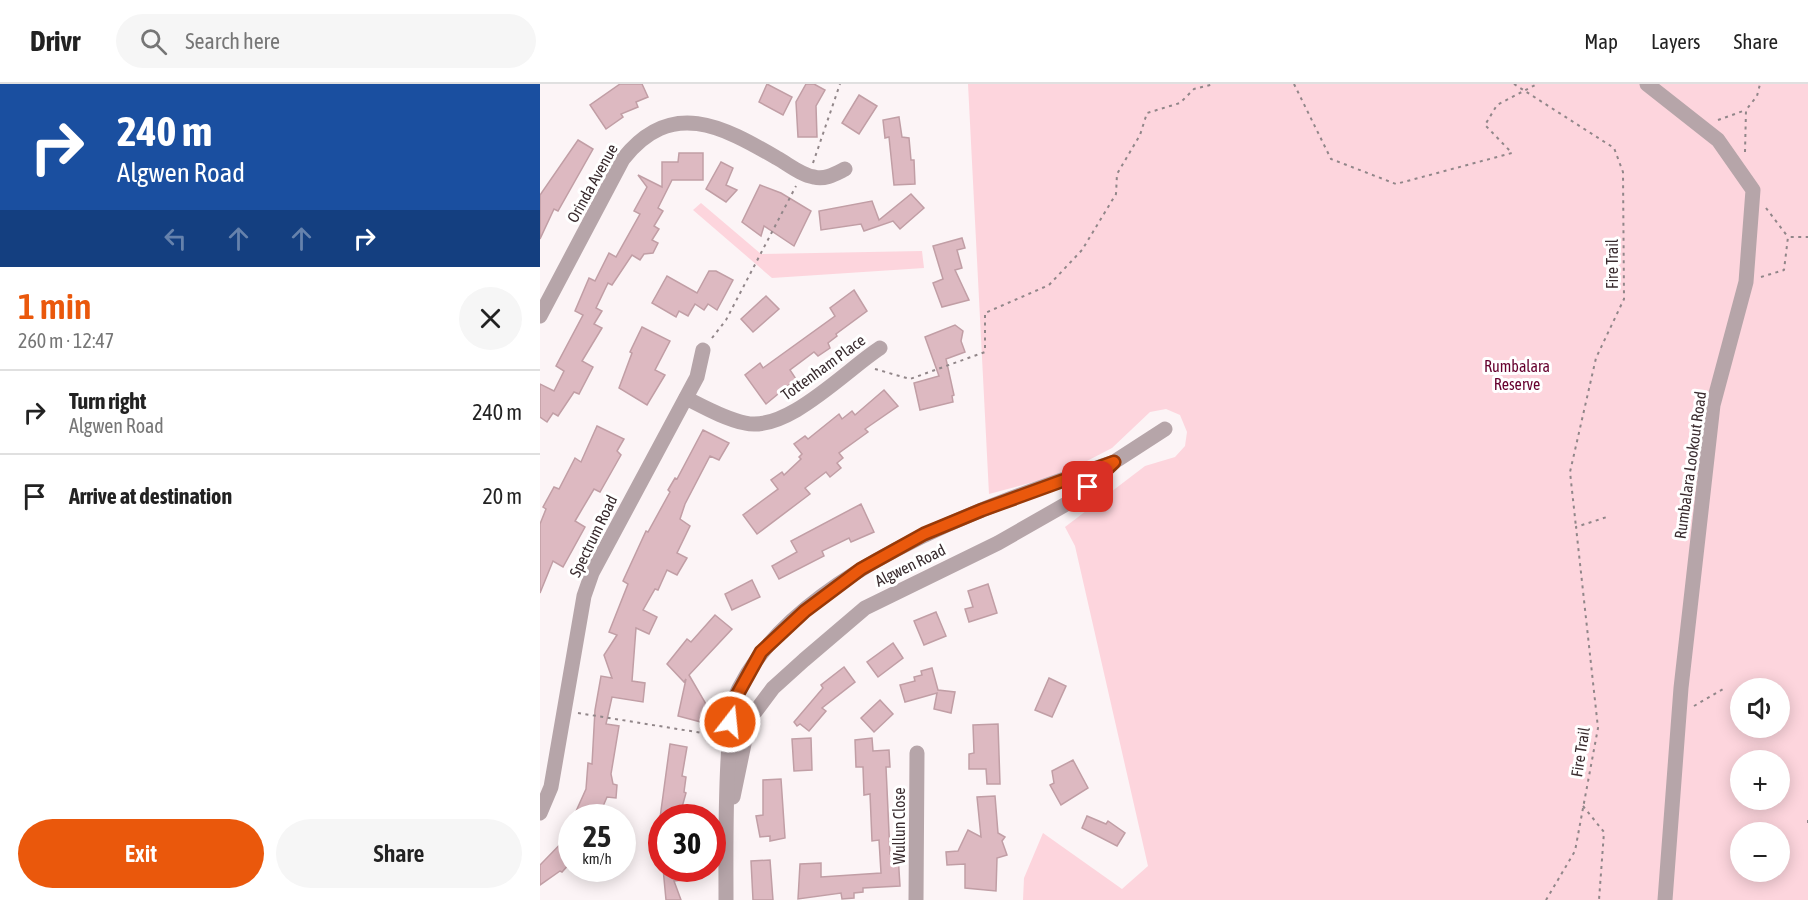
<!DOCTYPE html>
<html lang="en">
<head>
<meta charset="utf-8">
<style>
  :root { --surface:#fff; --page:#f6f6f6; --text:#222; --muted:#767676; --line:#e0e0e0; --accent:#ea580c }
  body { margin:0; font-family:"Asap Condensed",sans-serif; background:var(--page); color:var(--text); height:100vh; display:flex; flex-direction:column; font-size:22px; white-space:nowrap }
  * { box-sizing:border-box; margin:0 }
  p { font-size:20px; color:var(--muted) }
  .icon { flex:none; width:33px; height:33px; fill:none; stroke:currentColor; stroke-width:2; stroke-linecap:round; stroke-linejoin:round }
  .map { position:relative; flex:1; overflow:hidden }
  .panel { display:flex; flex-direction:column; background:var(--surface); width:540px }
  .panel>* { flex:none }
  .banner { background:#1a4fa0; color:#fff; overflow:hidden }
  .controls { position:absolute; left:1190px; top:594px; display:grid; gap:12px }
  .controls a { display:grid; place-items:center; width:60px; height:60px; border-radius:50%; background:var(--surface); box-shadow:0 3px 15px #0003; font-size:30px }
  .speed { position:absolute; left:18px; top:720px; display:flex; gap:12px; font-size:30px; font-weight:700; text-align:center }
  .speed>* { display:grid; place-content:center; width:78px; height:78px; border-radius:50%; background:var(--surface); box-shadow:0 3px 15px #0003; line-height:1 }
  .speed small { font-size:15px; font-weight:400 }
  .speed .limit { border:9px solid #d22; background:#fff; color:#111 }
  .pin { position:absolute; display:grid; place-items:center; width:51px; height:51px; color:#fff; margin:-26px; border-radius:12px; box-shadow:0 3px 9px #0006 }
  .me { position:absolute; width:66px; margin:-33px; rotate:16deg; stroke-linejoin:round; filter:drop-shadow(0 0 4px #0008) }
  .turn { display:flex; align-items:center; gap:21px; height:126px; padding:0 18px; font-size:27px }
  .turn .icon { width:78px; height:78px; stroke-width:2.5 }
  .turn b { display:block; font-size:42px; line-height:51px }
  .lanes { display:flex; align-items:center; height:57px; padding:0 18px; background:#0003; justify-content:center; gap:30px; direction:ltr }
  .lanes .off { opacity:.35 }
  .round { display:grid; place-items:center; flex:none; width:63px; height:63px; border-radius:32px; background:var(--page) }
  .headline { display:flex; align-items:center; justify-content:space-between; height:102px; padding:0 18px }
  h1 { font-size:36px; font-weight:600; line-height:45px; color:var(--accent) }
  .button { display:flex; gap:12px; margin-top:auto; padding:12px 18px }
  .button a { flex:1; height:69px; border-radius:36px; background:var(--accent); color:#fff; font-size:24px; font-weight:600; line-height:69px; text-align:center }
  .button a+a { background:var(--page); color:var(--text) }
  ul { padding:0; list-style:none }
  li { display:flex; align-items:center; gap:18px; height:84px; padding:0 18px; border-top:2px solid var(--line) }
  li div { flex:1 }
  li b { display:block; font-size:22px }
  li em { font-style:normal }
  header { display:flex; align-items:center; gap:36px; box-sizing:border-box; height:84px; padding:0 30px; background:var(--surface); border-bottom:2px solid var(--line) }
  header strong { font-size:28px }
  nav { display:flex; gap:33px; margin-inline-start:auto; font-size:21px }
  .search { width:420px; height:54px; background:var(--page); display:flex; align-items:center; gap:15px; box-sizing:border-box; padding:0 21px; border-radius:33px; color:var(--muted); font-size:22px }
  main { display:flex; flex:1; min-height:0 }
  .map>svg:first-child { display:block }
</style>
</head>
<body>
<header>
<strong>Drivr</strong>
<div class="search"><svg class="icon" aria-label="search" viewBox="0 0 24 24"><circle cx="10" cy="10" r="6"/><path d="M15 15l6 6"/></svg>Search here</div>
<nav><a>Map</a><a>Layers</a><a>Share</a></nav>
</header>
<main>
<section class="panel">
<div class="banner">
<div class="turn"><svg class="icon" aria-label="right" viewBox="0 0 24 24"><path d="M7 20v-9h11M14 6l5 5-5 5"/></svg><div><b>240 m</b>Algwen Road</div></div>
<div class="lanes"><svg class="icon off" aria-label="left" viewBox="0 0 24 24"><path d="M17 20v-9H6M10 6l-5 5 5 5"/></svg><svg class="icon off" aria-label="ahead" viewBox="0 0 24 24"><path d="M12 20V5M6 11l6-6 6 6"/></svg><svg class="icon off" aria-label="ahead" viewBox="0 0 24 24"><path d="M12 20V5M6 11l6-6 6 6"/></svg><svg class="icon" aria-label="right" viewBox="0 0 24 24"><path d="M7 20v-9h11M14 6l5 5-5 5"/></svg></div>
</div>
<div class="headline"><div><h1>1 min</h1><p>260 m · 12:47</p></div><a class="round"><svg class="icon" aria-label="close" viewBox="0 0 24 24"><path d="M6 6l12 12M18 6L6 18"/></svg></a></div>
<ul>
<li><svg class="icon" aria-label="right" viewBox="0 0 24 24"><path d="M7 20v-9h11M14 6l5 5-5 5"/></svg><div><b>Turn right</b><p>Algwen Road</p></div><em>240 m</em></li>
<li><svg class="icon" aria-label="arrive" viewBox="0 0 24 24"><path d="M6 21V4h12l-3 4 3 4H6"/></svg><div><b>Arrive at destination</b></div><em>20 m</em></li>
</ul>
<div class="button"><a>Exit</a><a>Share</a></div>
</section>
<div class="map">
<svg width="1268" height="816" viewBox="0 0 1268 816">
  <rect width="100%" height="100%" fill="#fcf4f6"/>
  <g fill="#fdd5dd" fill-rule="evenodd">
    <path d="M428 0H1268V816H483L484 794 503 749 582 805 608 782 535 462 525 443 605 382 635 373 645 362 647 348 640 331 626 325 610 328 572 364 520 391 449 410ZM1200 604H1239V644H1200ZM1200 676H1239V716H1200ZM1200 748H1239V788H1200Z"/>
    <polygon points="161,119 221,170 382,167 384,184 232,194 153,126"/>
  </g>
  <g fill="#ddb9c1" stroke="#c19ea5" stroke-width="1.5">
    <polygon points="80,0 102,0 108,13 96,18 98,23 81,30 83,33 66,45 50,21"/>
    <polygon points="227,0 252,13 243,31 219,18"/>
    <polygon points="266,0 274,0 285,6 276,22 277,53 258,53 256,18"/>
    <polygon points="319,11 337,22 319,50 302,39"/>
    <polygon points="359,33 362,53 369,54 371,76 374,76 375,100 354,101 349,53 345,54 343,36"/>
    <polygon points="38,56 53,65 18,127 14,125 0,155 0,111"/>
    <polygon points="139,69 163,69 163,96 132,96 118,124 123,127 114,142 119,145 112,156 118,159 113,169 104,170 100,176 92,171 72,201 68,199 56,224 62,227 54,240 62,244 42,277 53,283 39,310 34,308 18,332 13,329 7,338 0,333 0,300 14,307 24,287 16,282 43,231 35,227 49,194 55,197 69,169 76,173 100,130 94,127 107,103 98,91 122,103 122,78 138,78"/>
    <polygon points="181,78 193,84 186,101 197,106 186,118 166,105"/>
    <polygon points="220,101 241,109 271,127 254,162 224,142 221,152 202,138"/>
    <polygon points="371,110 384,124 360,145 353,137 324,147 321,140 281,146 279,127 332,117 339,136"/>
    <polygon points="422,154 425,164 417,166 422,184 415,186 429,216 402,223 393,199 403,195 393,162"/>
    <polygon points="169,187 176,187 193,196 177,226 168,220 164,226 155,220 148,232 139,227 136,233 112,219 127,192 157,209"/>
    <polygon points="314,206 327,227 296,250 297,252 288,259 290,264 278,272 274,268 250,286 256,295 226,320 205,291 220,279 223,284 295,232 290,224"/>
    <polygon points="226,212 239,225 213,248 201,235"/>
    <polygon points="415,241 423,247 421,257 425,268 406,275 414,311 412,312 413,318 380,326 374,299 399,292 385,253"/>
    <polygon points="102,243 130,257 115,286 125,291 107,321 79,304 92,269 90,268"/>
    <polygon points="344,306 358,322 325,345 328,348 299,369 303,374 297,379 301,384 290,393 286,388 265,404 270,410 217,450 203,431 238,405 231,396 242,388 244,391 261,375 259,373 262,370 254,360 265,352 268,355 299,330 302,335 312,327 315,331"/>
    <polygon points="57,342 84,355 77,367 81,371 60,408 54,405 35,437 45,443 23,483 13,477 0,509 0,440 6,425 3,423 14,403 19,405 35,374 41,378"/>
    <polygon points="163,346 189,359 179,376 170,372 145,420 140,435 150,442 137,469 147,474 137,491 127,486 118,506 115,505 103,526 117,533 109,550 96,544 92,597 105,599 103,618 72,613 66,640 79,642 71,690 73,700 77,701 76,714 67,713 58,734 33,734 46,705 48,679 52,680 55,626 61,592 72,594 64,571 77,551 69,548 88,500 83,497 106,447 108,448 130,408 128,406 135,394 137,395"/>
    <polygon points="321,420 334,448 311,458 309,454 282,467 284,472 239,495 232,482 257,468 251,457"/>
    <polygon points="212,496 220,513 192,526 185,510"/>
    <polygon points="448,500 457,529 429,538 425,525 433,523 428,507"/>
    <polygon points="396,528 406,552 384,561 374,537"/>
    <polygon points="175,531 192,545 149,591 166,620 161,638 138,632 146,595 144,598 127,580 147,555 151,558"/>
    <polygon points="353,559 363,574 338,593 327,578"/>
    <polygon points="304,583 315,598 282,624 286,627 269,647 260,640 257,642 254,638 283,604 281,601"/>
    <polygon points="392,584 398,606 415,608 411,629 394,625 397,609 365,618 360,601 375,597 374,593 382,591 381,587"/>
    <polygon points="509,594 526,602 512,633 495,626"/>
    <polygon points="340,616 353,630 334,648 321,634"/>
    <polygon points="458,640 460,700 447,700 446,685 429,685 429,670 434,669 433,641"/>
    <polygon points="271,654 272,686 254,687 252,655"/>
    <polygon points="332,654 333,667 349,666 350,683 346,683 350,770 358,770 360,802 323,804 323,808 314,809 314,814 302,815 301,809 258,815 260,780 281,779 281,793 341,789 339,756 332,757 330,710 324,711 323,683 316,683 315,656"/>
    <polygon points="130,660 147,663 142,692 146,693 144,708 146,709 139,734 120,734"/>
    <polygon points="533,676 548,704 521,721 510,701 514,699 512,687"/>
    <polygon points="241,695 245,754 230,757 230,752 220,753 216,732 223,731 223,696"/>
    <polygon points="455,712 458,749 465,753 462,757 467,771 457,774 456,807 425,804 425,780 407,781 406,768 418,767 428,746 441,753 437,713"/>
    <polygon points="547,732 566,740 568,737 585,749 577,762 542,744"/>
    <polygon points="32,748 32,777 22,788 20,787 0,801 0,781"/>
    <polygon points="230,776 233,816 213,816 211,777"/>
    <polygon points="123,784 150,784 151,795 134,797 141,816 126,816"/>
  </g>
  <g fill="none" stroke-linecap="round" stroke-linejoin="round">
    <g stroke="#918689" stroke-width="2" stroke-dasharray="3 4.5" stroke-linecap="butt">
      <polyline points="754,0 791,75 856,100 972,69 945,41 957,21 997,0"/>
      <polyline points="974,0 1074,64 1083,88 1084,215 1056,274 1030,388 1036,443"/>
      <polyline points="1178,36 1206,26"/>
      <polyline points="1205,68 1206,26 1217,12 1220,0"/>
      <polyline points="273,79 300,0"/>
      <polyline points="1226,124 1248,153"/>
      <polyline points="1221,193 1244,186 1248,153 1268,153"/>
      <polyline points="172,254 186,236 256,102"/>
      <polyline points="335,285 370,295 445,268 445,229 509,201 542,166 576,110 577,90 600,51 607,29 640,19 654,5 674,0"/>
      <polyline points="1154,622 1185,604"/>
      <polyline points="38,629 175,651"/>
      <polyline points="1043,722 1064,748 1059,816"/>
      <polyline points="1268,736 1268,743"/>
      <polyline points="1006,816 1035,767 1058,644 1036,443 1070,432"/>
    </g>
    <g stroke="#b6a5a9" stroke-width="15">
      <polyline points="1107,0 1178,56 1213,106 1206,198 1173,321 1141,604 1125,816"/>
      <path d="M0 232 83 75C131 14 182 42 237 74 248 80 261 91 274 93 285 96 295 90 305 85"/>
      <path d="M146 314C164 323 185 335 205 339 247 349 306 286 340 264"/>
      <polyline points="193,713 209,636 233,604 264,576 325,524 458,459 535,415 574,378 625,345"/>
      <polyline points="0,729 11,703 44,512 52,489 157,293 163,266"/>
      <path d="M186 816C186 764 185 713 189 661 189 649 188 632 192 620 242 490 452 419 574 378"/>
      <polyline points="376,816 377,669"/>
    </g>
  </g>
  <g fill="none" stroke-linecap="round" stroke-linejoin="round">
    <defs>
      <polyline id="route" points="190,638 191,622 221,568 265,527 321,485 384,450 442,426 574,378 548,403"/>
    </defs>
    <use href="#route" stroke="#983908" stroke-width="15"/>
    <use href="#route" stroke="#ea580c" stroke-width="10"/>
  </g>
  <g text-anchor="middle" stroke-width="6" stroke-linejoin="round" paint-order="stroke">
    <g font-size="16" fill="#392b2e" stroke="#fff">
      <text transform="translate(52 99) rotate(-61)" y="6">Orinda Avenue</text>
      <text transform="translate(1072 180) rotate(-90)" y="6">Fire Trail</text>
      <text transform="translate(283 283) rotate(-36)" y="6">Tottenham Place</text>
      <text transform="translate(1150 381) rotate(-82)" y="6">Rumbalara Lookout Road</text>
      <text transform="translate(53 452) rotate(-64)" y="6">Spectrum Road</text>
      <text transform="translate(370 481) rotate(-26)" y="6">Algwen Road</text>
      <text transform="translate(1040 668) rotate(-81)" y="6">Fire Trail</text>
      <text transform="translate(359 742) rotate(-90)" y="6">Wullun Close</text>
    </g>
    <g font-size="16" fill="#66002e" stroke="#fff">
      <text x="977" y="288">Rumbalara<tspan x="977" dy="18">Reserve</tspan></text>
    </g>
  </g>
</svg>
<div class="controls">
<a><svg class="icon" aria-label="sound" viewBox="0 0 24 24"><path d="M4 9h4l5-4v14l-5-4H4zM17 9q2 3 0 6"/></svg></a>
<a>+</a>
<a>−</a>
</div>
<div class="speed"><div>25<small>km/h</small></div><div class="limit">30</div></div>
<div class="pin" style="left:548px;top:403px;background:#d93025"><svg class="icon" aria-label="arrive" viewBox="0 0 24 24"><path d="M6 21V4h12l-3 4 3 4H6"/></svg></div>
<svg class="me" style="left:190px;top:638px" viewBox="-20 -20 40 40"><circle r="17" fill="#ea580c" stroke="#fff" stroke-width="3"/><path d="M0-11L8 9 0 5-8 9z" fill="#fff"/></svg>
</div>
</main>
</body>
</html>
